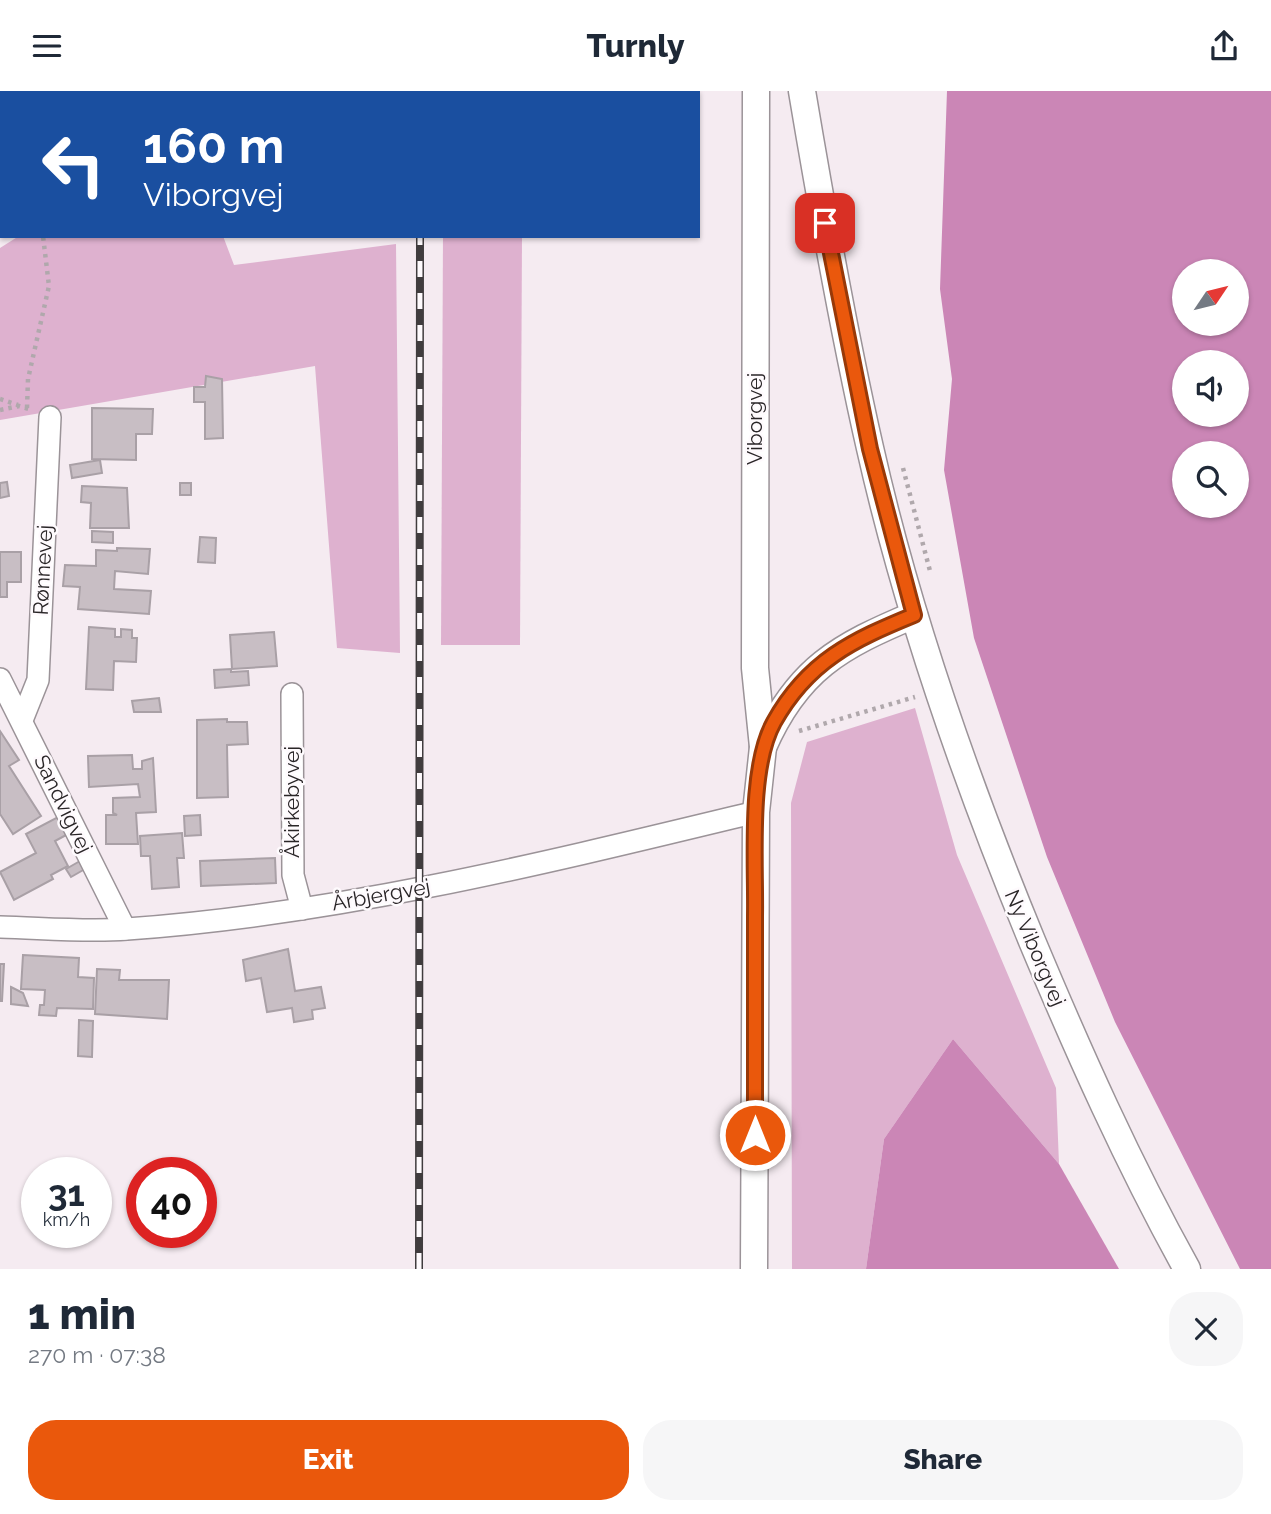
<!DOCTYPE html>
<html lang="en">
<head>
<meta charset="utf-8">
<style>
  :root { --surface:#fff; --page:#f6f6f7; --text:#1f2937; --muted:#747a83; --accent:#ea580c }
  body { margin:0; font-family:Raleway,sans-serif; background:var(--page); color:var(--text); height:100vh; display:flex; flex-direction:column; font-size:26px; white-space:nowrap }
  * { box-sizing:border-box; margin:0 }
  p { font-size:23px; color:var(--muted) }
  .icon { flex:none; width:38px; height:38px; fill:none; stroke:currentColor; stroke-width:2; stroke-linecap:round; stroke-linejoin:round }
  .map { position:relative; height:1178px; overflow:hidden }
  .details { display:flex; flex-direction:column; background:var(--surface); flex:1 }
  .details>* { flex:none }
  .hud { position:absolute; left:0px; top:0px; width:700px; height:147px; box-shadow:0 2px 5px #0004; background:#1a4fa0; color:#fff; overflow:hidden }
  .needle { width:46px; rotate:55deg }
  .tools { position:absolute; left:1172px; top:168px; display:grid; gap:14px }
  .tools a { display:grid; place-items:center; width:77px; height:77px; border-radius:50%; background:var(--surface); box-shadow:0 2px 5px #0004; font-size:35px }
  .speed { position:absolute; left:21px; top:1066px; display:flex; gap:14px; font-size:35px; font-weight:700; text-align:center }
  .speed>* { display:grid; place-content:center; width:91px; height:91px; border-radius:50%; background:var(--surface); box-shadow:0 2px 5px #0004; line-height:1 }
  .speed small { font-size:18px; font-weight:400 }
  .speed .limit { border:10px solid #d22; background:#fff; color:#111 }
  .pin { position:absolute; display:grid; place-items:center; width:60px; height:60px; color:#fff; margin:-30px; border-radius:14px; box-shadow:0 4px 10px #0006 }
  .me { position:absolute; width:77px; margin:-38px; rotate:0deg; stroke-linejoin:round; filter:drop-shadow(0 0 5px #0008) }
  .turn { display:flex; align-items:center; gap:24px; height:147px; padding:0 28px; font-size:32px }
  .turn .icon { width:91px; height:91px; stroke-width:2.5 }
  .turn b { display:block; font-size:49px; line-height:60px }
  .round { display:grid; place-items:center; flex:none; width:74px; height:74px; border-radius:28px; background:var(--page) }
  .head { display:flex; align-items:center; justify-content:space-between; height:119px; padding:0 28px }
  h1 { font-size:42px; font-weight:800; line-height:52px }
  .primary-button { display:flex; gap:14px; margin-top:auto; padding:14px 28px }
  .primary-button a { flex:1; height:80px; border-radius:28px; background:var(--accent); color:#fff; font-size:28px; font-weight:800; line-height:80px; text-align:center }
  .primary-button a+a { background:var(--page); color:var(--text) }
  header { display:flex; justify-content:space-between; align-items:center; height:91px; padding:0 28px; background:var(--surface); font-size:32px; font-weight:800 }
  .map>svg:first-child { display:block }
</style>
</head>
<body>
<header><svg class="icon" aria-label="menu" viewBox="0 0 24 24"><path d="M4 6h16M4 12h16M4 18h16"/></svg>Turnly<svg class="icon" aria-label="share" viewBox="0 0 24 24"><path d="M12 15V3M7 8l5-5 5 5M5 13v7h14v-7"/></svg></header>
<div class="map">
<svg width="1271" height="1178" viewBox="0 0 1271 1178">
  <rect width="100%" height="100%" fill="#f5ebf1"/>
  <g fill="#deb1cf">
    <polygon points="69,0 290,0 69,2"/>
    <polygon points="19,145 223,145 234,174 396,153 400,562 337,557 315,275 0,329 0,157"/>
    <polygon points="443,145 522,145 520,554 441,554"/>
    <polygon points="915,617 957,764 1056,997 1059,1073 953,948 884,1048 866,1178 792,1178 791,712 807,651"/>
  </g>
  <g fill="#cb86b6" fill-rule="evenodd">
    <path d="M947 0H1271V1178H1240L1115 931 1047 766 974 547 944 379 952 288 940 198ZM1185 180H1237V233H1185ZM1185 271H1237V324H1185ZM1185 362H1237V415H1185Z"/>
    <polygon points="953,948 1059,1073 1119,1178 866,1178 884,1048"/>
  </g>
  <g fill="#c8bec4" stroke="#a9a0a6" stroke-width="2">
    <polygon points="206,285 222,288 223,347 205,348 205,311 194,311 194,296 205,296"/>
    <polygon points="92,317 153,318 152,343 136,343 136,369 92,368"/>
    <polygon points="100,369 102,382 72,387 70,374"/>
    <polygon points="7,391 9,405 0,407 0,392"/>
    <rect x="180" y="392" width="11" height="12"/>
    <polygon points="82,395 127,397 129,437 90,437 91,412 81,411"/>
    <polygon points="92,440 113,441 113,452 92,451"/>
    <polygon points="200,446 216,447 215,472 198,471"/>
    <polygon points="117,457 150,458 148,483 115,480 114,498 151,500 149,523 78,518 80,496 63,495 65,474 96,475 96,459 117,460"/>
    <polygon points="0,461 21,461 21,491 7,491 7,506 0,506"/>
    <polygon points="89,536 115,538 115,546 121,546 121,538 132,539 132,547 137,547 136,571 114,570 113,599 86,598"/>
    <polygon points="274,541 277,575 232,578 230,544"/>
    <polygon points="231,578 231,581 248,580 249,594 215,597 214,579"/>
    <polygon points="159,607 161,621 134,621 132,610"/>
    <polygon points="227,628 227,631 247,631 248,653 227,654 228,706 197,707 197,629"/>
    <polygon points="0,640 19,669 9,675 41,725 13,743 0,723"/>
    <polygon points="132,664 133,678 142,678 142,670 153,667 156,721 136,722 138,753 106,753 106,724 117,724 113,722 113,707 140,706 138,693 89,696 88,665"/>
    <polygon points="200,724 201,744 185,745 184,725"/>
    <polygon points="58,726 68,743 55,750 68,775 51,784 53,788 14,809 0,781 36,762 26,743"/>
    <polygon points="182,742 184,767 177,767 179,796 152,798 150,765 141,765 140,745"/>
    <polygon points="275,767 276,792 201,795 200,770"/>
    <polygon points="80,770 85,778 71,786 66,778"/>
    <polygon points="288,858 295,900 321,896 325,917 312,919 313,928 294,931 292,917 267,921 261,887 246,890 243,869"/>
    <polygon points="23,864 79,867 78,886 94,887 93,918 57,917 56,925 39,924 40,914 44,914 45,899 21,898"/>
    <polygon points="0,873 4,873 2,910 0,910"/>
    <polygon points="97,878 120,879 119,889 169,889 167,928 95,923"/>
    <polygon points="11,896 23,902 28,915 11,913"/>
    <polygon points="79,929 93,930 92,966 78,965"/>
  </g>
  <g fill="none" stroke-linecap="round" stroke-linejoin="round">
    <defs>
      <g id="minor">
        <polyline points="0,588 125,838"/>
        <polyline points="292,603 293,784 302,818"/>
        <polyline points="22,629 38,589 50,326"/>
        <path d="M0 836C42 837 85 841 127 838 340 823 549 771 756 721"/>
      </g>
      <g id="tertiary">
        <path d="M802 0C822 119 843 239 870 357 908 526 966 690 1032 850 1079 962 1128 1072 1187 1178"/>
        <path d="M763 656C797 578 840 555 914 524"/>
        <polyline points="754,1178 756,721 763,656 755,577 756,0"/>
      </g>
    </defs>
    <use href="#minor" stroke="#9b9398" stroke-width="24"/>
    <use href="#tertiary" stroke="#9b9398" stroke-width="29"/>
    <g stroke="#b0a8ac" stroke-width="4.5" stroke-dasharray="3.5 5" stroke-linecap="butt">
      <polyline points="346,2 348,0"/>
      <polyline points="0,47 2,51"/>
      <polyline points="0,144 2,143"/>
      <polyline points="0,308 18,314"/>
      <polyline points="27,317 28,288 49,195 43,145"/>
      <polyline points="0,319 19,315 29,318"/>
      <polyline points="903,377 930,480"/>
      <polyline points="799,640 915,606"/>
    </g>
    <use href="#minor" stroke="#fff" stroke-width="21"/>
    <use href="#tertiary" stroke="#fff" stroke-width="26"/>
    <defs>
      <g id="rail">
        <polyline points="420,2 420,0"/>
        <polyline points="419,1178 420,145"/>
      </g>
    </defs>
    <use href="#rail" stroke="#403c3e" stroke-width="8"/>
    <use href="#rail" stroke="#fefafd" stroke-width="5" stroke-dasharray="16" stroke-linecap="butt"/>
  </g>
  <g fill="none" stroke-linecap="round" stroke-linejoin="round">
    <defs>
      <path id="route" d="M755 1044C755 971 755 898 755 825 756 771 748 678 774 631 808 570 853 549 914 524L870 358 825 132"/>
    </defs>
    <use href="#route" stroke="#983908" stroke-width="18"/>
    <use href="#route" stroke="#ea580c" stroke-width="12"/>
  </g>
  <g text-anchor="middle" stroke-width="5" stroke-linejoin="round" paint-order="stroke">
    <g font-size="21" fill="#292527" stroke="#fefafd">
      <text transform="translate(755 328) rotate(-90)" y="7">Viborgvej</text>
      <text transform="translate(43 479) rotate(-87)" y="7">Rønnevej</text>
      <text transform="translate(292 711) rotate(-90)" y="7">Åkirkebyvej</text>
      <text transform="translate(63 713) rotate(64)" y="7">Sandvigvej</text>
      <text transform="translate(381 804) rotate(-10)" y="7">Årbjergvej</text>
      <text transform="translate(1035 857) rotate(67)" y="7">Ny Viborgvej</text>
    </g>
  </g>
</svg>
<div class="tools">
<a><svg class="needle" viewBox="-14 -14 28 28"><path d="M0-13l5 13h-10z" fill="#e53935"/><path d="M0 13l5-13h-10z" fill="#747a83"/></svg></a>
<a><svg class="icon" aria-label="sound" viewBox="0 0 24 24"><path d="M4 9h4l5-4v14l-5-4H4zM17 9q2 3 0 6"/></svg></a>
<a><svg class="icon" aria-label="search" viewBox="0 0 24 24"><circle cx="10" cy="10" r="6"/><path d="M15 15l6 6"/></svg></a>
</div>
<div class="speed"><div>31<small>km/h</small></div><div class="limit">40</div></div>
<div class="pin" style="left:825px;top:132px;background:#d93025"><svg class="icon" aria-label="arrive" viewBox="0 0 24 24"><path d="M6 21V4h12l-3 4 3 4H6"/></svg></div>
<svg class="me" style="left:755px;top:1044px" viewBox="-20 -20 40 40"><circle r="17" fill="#ea580c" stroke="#fff" stroke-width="3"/><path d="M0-11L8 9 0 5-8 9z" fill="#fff"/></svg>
<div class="hud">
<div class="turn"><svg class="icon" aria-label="left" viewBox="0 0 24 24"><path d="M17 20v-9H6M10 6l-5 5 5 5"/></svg><div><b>160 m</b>Viborgvej</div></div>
</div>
</div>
<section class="details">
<div class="head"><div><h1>1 min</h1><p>270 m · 07:38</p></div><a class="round"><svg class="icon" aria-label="close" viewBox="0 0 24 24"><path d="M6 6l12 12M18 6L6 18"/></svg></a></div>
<div class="primary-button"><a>Exit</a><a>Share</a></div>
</section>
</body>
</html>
